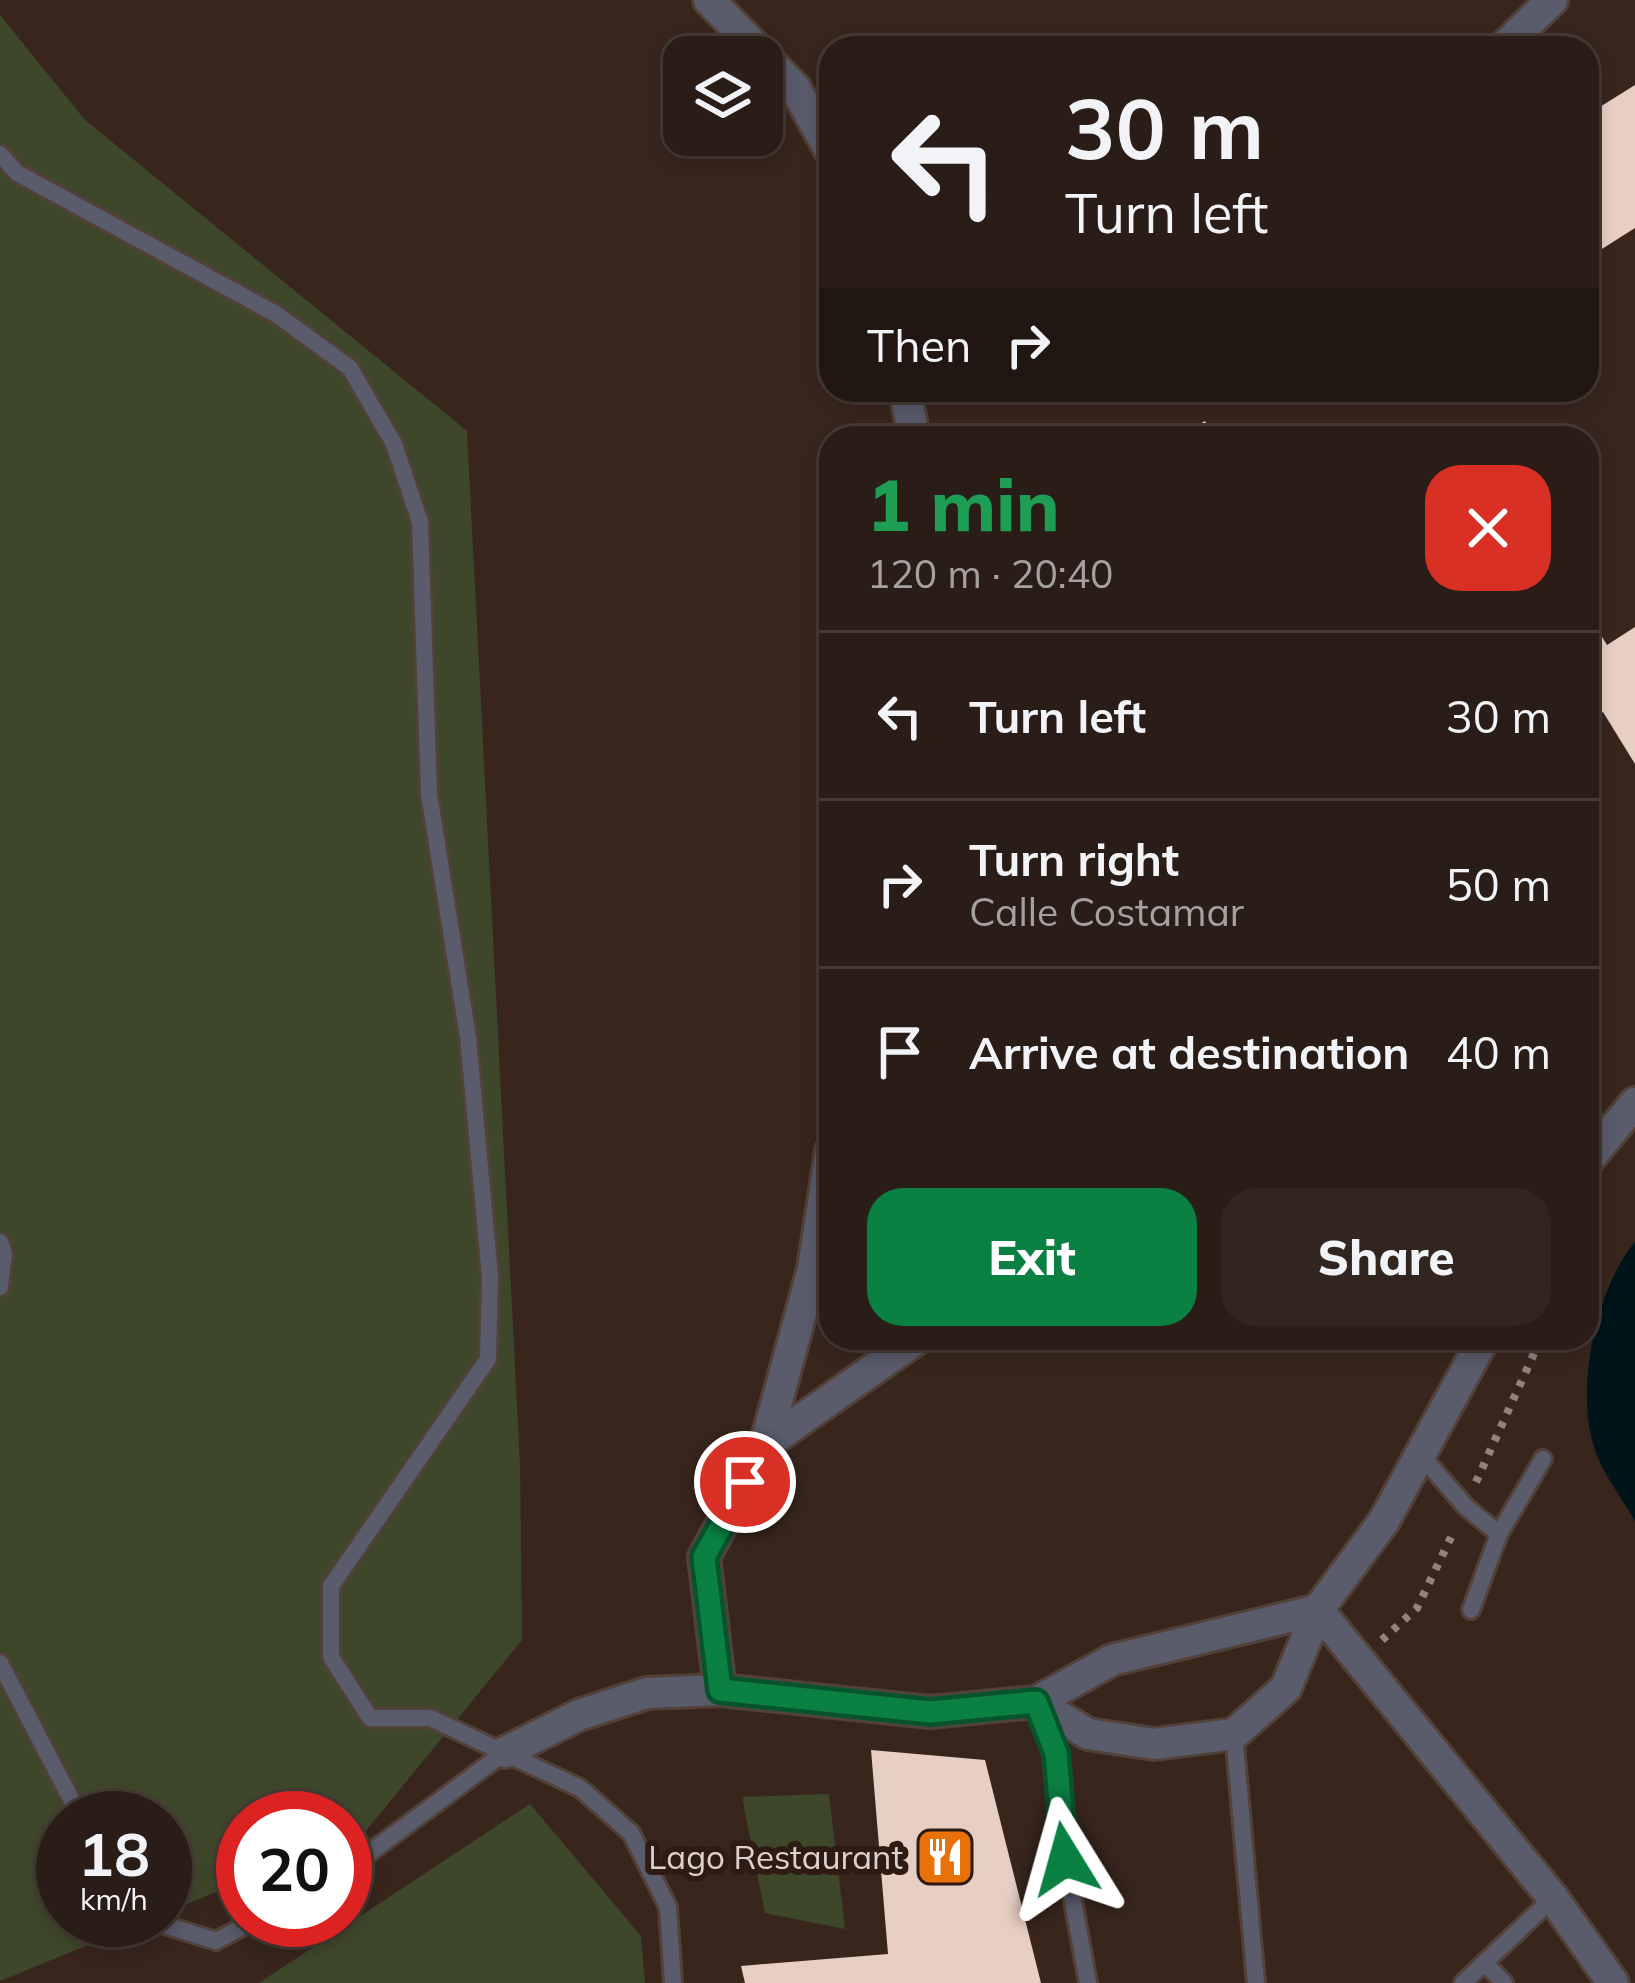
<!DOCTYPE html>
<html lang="en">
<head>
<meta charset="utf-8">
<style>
  :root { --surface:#2a1c16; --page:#32251f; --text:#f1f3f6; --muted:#a5a1a1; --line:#463a35; --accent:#0b8043 }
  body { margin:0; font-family:Mulish,sans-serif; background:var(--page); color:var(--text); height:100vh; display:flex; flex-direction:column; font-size:45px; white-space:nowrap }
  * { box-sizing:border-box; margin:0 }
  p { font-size:39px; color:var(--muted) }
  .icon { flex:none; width:66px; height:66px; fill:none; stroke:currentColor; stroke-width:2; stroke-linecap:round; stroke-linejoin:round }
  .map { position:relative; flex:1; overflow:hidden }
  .sheet { position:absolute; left:819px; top:426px; width:780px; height:924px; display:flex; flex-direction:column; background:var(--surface); border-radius:36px; box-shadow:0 6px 18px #0003,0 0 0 3px var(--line) }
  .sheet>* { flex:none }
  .banner { position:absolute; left:819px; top:36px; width:780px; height:366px; border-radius:36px; box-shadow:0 6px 18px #0003,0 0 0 3px var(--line); background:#2a1c16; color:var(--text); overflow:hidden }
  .fabs { position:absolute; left:663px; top:36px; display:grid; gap:24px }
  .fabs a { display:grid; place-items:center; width:120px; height:120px; border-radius:24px; background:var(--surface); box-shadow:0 6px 18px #0003,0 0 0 3px var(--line); font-size:60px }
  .speed { position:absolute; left:36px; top:1791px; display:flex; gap:24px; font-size:60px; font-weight:700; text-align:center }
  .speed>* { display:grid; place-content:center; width:156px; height:156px; border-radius:50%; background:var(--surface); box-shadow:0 6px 18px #0003,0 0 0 3px var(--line); line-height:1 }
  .speed small { font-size:30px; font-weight:400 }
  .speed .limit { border:18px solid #d22; background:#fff; color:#111 }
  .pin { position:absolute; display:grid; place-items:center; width:102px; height:102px; color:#fff; margin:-51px; border:6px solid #fff; border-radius:50%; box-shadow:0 3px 12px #0007 }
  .me { position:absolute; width:132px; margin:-66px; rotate:352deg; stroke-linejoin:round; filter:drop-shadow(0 0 9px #0008) }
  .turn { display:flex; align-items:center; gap:42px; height:252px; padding:0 48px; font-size:54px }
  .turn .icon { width:156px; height:156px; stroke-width:2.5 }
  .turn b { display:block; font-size:84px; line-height:102px }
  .then { display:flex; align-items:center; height:114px; padding:0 48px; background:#0003; gap:24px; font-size:45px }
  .round { display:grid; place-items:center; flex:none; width:126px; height:126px; border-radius:36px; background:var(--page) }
  .headline { display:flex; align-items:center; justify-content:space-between; height:204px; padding:0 48px }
  h1 { font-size:72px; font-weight:800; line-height:90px; color:#1e9e55 }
  .primary-button { display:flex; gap:24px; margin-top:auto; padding:24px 48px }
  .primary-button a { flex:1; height:138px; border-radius:36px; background:var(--accent); color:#fff; font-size:48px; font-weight:800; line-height:138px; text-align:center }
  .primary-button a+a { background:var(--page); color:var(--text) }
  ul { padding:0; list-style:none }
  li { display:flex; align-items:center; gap:36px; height:168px; padding:0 48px; border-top:3px solid var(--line) }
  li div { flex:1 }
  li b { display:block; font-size:45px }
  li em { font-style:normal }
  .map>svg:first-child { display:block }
</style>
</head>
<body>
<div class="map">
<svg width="1635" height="1983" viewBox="0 0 1635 1983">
  <rect width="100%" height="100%" fill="#38261d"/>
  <g fill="#3f472b">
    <polygon points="0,15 85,120 467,431 520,1464 522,1640 365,1832 345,1840 345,1818 243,1818 243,1881 165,1913 165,1818 63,1818 63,1920 149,1920 0,1981"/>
    <polygon points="829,1794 845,1929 765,1913 742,1797"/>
    <polygon points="530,1804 641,1936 645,1983 259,1983"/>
  </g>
  <path fill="#00141a" d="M1635 1242V1521C1622 1498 1601 1472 1594 1447 1575 1388 1596 1288 1635 1242Z"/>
  <g fill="#e7cfc4">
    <polygon points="1635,85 1635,228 1594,254 1587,242 1587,115"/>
    <polygon points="1205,421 1215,438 1176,438"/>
    <polygon points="1587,612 1607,645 1635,627 1635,764 1603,712 1587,722"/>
    <polygon points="871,1750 985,1760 1041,1983 745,1983 741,1966 888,1954"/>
  </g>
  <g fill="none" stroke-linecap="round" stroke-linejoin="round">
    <defs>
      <g id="lane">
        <polyline points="0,154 17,173 276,314 350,368 394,444 420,522 429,794 468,1037 490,1276 488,1359 331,1586 331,1657 370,1718 430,1718 580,1788 631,1833 668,1907 673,1983"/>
        <polyline points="0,1242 4,1254 0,1287"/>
        <polyline points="1420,1454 1466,1507 1499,1534 1543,1459"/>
        <polyline points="1471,1610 1499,1534"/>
        <polyline points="0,1663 81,1818"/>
        <polyline points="1039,1708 1056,1753 1058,1818 1088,1983"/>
        <polyline points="1234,1734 1256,1983"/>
        <polyline points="345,1871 505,1752"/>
        <polyline points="149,1920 216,1941 255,1920"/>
        <polyline points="1486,1964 1504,1983"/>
        <polyline points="1463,1983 1553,1898"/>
      </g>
      <g id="street">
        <polyline points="709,0 795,88 831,152"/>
        <polyline points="1503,48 1552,0"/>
        <polyline points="905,390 914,438"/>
        <polyline points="1587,1161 1635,1103"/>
        <polyline points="765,1445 918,1338"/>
        <polyline points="1318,1610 1553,1898 1613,1983"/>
        <polyline points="720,1690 704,1557 765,1445 813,1269 831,1151"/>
        <polyline points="1036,1702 1088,1734 1154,1744 1234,1734 1286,1688 1318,1610 1384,1521 1484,1338"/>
        <polyline points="505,1752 579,1715 647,1693 720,1690 930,1712 1036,1702 1112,1660 1318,1610"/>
      </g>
    </defs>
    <use href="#lane" stroke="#524139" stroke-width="22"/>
    <use href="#street" stroke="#524139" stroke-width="36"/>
    <g stroke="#92837c" stroke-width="8" stroke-dasharray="6 9" stroke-linecap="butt">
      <polyline points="1587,1213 1592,1223 1587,1234"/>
      <polyline points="1476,1482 1541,1338"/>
      <polyline points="1382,1640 1417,1608 1455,1529"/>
    </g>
    <use href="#lane" stroke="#5a5b6b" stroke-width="16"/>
    <use href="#street" stroke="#5a5b6b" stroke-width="30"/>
  </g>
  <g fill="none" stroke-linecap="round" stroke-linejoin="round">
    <defs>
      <polyline id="route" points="745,1482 704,1557 720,1690 930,1712 1036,1702 1056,1753 1065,1859"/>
    </defs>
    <use href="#route" stroke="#07532c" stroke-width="30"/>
    <use href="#route" stroke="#0b8043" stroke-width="21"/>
  </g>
  <defs>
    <symbol id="restaurant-square" viewBox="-11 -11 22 22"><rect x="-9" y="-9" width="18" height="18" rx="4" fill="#e8710a" stroke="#2e1c14"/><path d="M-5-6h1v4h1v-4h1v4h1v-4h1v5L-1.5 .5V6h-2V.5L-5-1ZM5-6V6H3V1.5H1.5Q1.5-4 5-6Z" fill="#fff"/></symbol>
  </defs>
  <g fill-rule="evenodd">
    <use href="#restaurant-square" x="912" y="1824" width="66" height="66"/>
  </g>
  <g text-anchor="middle" stroke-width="12" stroke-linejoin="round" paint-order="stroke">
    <g font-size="33" fill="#ddd1cb" stroke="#2e1c14" text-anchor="end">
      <text x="903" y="1869">Lago Restaurant</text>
    </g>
  </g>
</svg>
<div class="fabs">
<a><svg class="icon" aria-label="layers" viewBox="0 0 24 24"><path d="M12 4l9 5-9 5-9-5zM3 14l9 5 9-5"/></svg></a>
</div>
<div class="speed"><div>18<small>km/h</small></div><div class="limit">20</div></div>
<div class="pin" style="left:745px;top:1482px;background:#d93025"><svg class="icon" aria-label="arrive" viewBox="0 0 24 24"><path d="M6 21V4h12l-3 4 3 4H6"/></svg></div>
<svg class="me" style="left:1065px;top:1859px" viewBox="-20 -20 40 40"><path d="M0-17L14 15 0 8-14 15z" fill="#0b8043" stroke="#fff" stroke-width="4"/></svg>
<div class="banner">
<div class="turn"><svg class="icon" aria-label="left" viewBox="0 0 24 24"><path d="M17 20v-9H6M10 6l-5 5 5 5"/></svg><div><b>30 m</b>Turn left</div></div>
<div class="then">Then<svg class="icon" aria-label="right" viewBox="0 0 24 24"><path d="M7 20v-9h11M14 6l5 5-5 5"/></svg></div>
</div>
<section class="sheet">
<div class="headline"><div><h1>1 min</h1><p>120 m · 20:40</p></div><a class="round" style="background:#d93025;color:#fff"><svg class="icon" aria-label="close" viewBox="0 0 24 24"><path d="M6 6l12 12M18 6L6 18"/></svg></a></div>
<ul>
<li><svg class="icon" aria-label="left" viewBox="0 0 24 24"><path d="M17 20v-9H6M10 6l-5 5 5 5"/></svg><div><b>Turn left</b></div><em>30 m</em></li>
<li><svg class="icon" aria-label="right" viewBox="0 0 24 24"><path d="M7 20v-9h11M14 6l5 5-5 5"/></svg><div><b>Turn right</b><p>Calle Costamar</p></div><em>50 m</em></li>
<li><svg class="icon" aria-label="arrive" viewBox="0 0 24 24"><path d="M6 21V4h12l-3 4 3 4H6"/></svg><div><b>Arrive at destination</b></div><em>40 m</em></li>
</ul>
<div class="primary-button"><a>Exit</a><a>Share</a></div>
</section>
</div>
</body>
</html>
